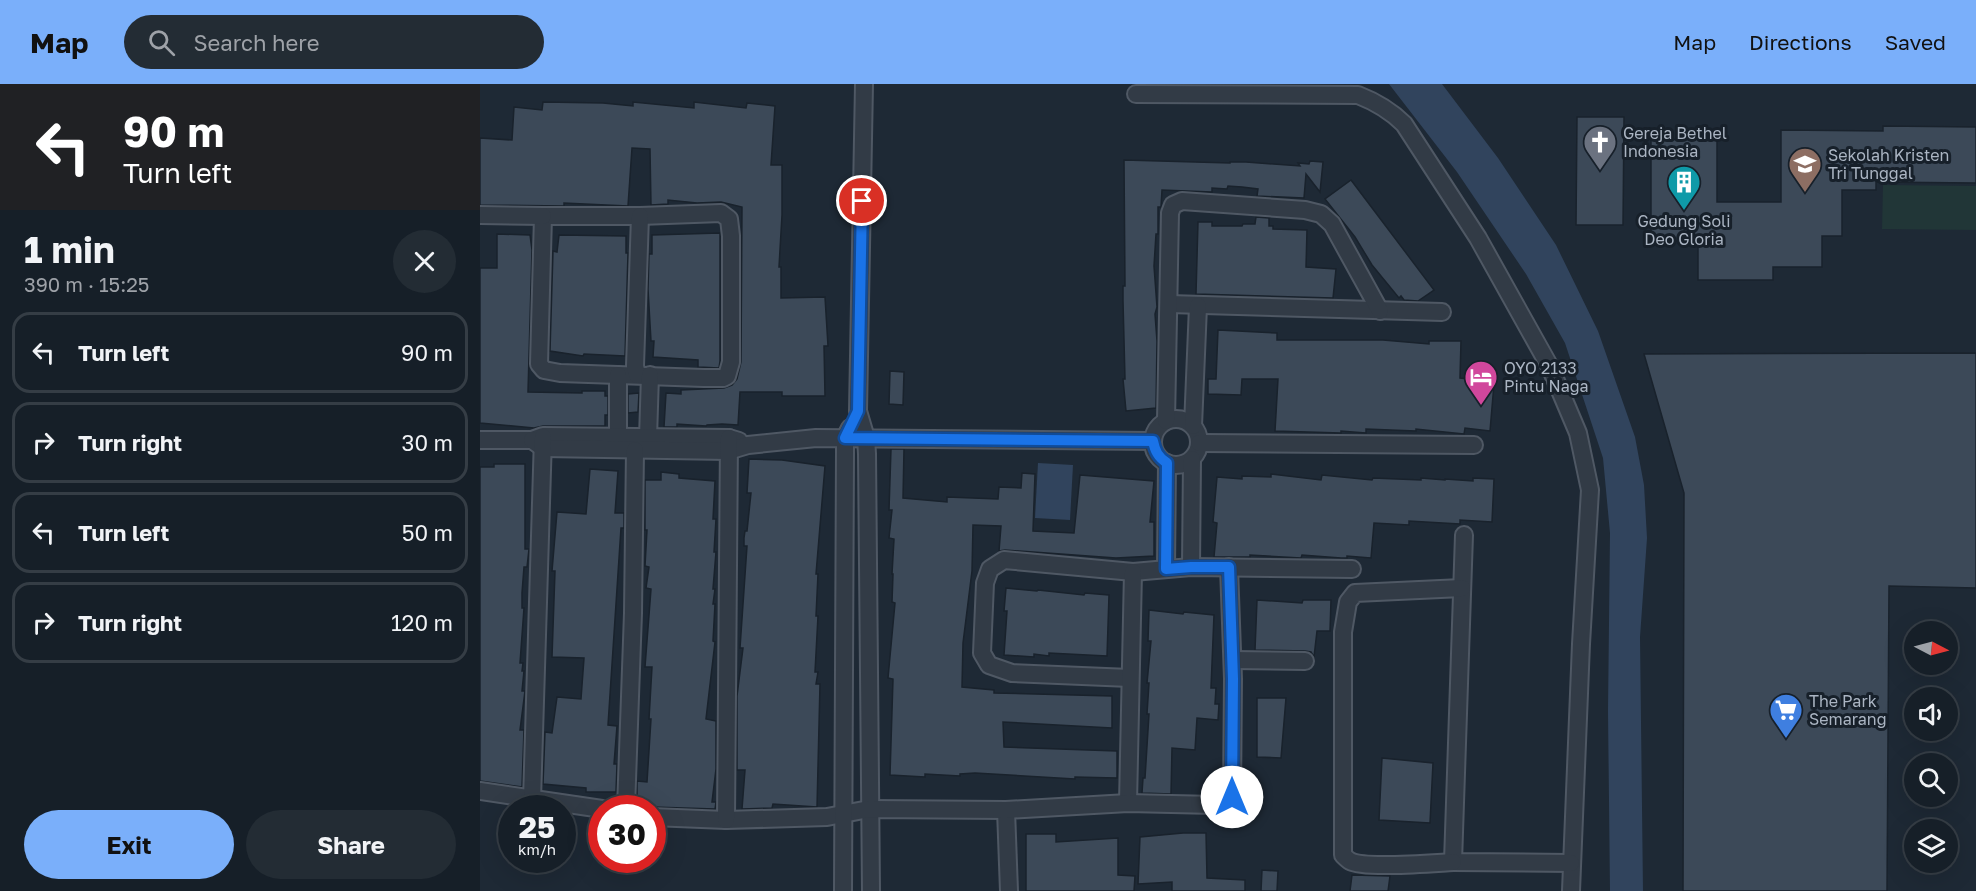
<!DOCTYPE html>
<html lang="en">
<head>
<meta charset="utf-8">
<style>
  :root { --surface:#161f28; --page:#232c34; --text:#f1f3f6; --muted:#9ea2a8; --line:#353d45; --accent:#7aaffa }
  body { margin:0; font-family:"Golos Text",sans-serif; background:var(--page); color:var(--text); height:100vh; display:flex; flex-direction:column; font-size:22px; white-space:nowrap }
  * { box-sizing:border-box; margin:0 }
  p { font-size:20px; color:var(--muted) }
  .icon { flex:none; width:33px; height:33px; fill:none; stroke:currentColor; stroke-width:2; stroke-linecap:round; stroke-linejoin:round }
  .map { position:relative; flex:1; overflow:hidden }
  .details { display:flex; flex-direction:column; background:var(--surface); width:480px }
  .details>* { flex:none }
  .hud { background:#202124; color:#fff; overflow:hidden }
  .needle { width:39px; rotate:96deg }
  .tools { position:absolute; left:1424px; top:537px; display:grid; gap:12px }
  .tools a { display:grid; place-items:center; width:54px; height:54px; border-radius:50%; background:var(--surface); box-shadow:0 6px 24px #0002,0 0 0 2px var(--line); font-size:30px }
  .speed { position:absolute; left:18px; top:711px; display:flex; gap:12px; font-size:30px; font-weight:700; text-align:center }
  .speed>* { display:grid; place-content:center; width:78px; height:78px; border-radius:50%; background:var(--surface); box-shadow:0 6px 24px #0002,0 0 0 2px var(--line); line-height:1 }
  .speed small { font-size:15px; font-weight:400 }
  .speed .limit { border:9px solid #d22; background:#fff; color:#111 }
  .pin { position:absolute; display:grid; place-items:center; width:51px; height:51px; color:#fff; margin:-26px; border:3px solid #fff; border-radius:50%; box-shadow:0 2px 6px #0007 }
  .me { position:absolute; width:66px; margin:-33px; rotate:0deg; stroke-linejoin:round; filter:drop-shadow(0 0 4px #0008) }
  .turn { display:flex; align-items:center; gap:21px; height:126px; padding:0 24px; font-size:27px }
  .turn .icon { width:78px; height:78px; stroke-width:2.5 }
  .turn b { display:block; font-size:42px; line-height:51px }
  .round { display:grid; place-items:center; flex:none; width:63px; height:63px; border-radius:32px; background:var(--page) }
  .summary { display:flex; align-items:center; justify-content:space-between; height:102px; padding:0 24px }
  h1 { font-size:36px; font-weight:700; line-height:45px }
  .button { display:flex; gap:12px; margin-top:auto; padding:12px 24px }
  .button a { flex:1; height:69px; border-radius:36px; background:var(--accent); color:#111; font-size:24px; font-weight:700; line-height:69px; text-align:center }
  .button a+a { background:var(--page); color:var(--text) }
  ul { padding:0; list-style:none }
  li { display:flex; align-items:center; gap:18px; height:81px; margin:0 12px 9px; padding:0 12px; border:3px solid var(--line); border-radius:18px }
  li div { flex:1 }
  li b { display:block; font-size:22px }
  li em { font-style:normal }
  header { display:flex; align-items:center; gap:36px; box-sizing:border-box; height:84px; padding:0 30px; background:var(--accent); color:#111 }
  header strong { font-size:28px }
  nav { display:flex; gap:33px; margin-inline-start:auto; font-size:21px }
  .search { width:420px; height:54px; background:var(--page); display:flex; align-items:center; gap:15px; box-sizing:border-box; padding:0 21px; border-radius:33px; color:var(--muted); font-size:22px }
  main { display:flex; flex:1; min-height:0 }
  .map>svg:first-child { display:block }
</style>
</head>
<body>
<header>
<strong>Map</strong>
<div class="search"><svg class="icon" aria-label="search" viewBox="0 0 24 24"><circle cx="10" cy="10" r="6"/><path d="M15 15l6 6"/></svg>Search here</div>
<nav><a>Map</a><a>Directions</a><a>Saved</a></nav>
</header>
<main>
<section class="details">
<div class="hud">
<div class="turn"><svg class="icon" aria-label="left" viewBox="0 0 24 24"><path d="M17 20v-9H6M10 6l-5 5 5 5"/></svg><div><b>90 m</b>Turn left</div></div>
</div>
<div class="summary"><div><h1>1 min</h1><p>390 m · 15:25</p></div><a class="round"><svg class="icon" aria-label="close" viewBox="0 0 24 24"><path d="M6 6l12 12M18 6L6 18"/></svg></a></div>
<ul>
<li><svg class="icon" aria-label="left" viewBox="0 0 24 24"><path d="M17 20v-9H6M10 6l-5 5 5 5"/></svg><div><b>Turn left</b></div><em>90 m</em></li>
<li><svg class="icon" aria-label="right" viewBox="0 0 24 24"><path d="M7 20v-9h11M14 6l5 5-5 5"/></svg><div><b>Turn right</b></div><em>30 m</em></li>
<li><svg class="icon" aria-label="left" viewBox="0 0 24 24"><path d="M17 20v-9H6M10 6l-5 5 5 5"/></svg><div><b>Turn left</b></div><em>50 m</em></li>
<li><svg class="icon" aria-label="right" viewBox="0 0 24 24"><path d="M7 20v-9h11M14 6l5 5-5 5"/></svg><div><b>Turn right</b></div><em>120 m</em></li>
</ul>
<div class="button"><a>Exit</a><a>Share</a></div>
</section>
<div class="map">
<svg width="1496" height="807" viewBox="0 0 1496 807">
  <rect width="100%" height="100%" fill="#1e2935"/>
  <polygon fill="#213637" points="1403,101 1496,102 1496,146 1402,145"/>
  <g fill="#31445d">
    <polygon points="909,0 962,0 1018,74 1076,161 1118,247 1155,353 1164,401 1167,454 1160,553 1163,807 1130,807 1128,627 1130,449 1123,374 1085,259 1046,190 977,88"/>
    <polygon points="558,379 593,381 590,436 555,434"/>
  </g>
  <g fill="#3c4958" stroke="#19222c" stroke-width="1.5">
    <polygon points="63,18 123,19 153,22 153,18 214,24 214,18 266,24 267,19 295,22 291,81 302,81 302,131 299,183 301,183 301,214 345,213 348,262 344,262 345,312 302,312 302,308 260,308 258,341 242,340 227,341 226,342 197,340 197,343 184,343 186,309 201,310 201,306 244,304 252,301 257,295 261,278 262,123 241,118 217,119 188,116 188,120 171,121 170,65 152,64 148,122 84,119 84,122 0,121 0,54 32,56 34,23 62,26"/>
    <polygon points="1097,33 1144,33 1143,141 1096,141"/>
    <polygon points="1403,42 1496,43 1496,99 1396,98 1396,106 1362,106 1362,152 1342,152 1342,183 1293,183 1293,196 1218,196 1218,157 1171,157 1171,56 1237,55 1237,118 1301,118 1301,46 1403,47"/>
    <polygon points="644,76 750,79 750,78 766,78 820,82 818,79 829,80 830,77 843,78 840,108 826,90 824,114 777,112 778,105 762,103 748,102 747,105 732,104 732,108 682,106 681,123 678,123 678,150 676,150 674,182 677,223 675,230 677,257 676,324 646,327 643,295 645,295 643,217 643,202 645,202"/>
    <polygon points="871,96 954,206 938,217 924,216 921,212 919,214 892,181 875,153 845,115"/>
    <polygon points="776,133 789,134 789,142 793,142 793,145 827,146 826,183 856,185 853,214 716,210 718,138 732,138 732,142 762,142 763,140 775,140"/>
    <polygon points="240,149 240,277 239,284 218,283 218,276 173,273 174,257 171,257 168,205 169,170 172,170 172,151"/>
    <polygon points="17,150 50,151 52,166 48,308 102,309 102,307 125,307 125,312 128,312 128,331 125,331 125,342 63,342 54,344 0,339 0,184 17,184"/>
    <polygon points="79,151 146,152 146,169 148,169 145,272 104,270 103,272 70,267 73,167 77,168"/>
    <polygon points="738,246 797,249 797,256 903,256 949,260 949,257 981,257 980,294 990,295 989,298 1014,300 1010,347 985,344 984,350 936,345 936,347 886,345 886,349 861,347 861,349 795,347 798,295 762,295 761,311 728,310 728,295 736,295"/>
    <polygon points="1496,269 1496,504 1409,502 1407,807 1203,807 1204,409 1164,270"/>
    <polygon points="410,287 424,288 423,321 409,320"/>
    <polygon points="159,309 158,328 148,329 148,310"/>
    <polygon points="411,365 424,365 423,414 467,418 467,413 518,415 519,403 541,404 542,389 555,390 553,447 594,449 600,391 674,397 670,438 674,438 674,472 636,474 525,466 519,467 521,442 493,441 492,487 483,559 482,603 514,606 514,609 632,612 632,644 523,638 524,663 637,667 637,694 595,693 595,695 495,689 480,690 480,692 445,690 445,693 410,691 413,595 408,594 415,519 412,518 413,490 412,490 414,455 409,454 412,426 409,426"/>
    <polygon points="269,375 302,376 345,382 336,490 338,490 336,532 338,532 335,588 338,588 336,600 340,600 337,723 293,720 292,724 262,725 265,686 257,686 257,612 263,564 260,564 267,462 264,462 264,454 265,447 267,447 271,409 267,409"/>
    <polygon points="14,380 45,380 45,465 49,465 47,483 44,483 42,509 42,524 44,524 40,579 43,579 42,587 44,587 42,607 45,607 40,646 44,646 42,703 0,697 0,383 14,383"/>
    <polygon points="110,385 138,387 135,429 144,429 144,444 141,444 128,641 137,642 134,680 137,680 136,708 106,708 106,704 63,700 65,648 72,649 77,613 101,615 104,574 72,573 75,487 72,487 77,428 106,430"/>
    <polygon points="181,388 199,390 199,394 235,397 233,435 236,435 234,468 236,468 233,505 235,505 233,520 235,520 233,557 235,558 226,635 236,637 236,685 232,718 236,718 235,725 172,723 157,724 157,697 167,698 171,635 169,635 172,583 165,583 171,505 166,504 169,483 165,482 167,446 165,446 165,396 181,396"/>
    <polygon points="791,390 841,396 842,391 892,396 893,394 941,396 941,394 965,396 965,395 993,397 993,394 1014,395 1012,438 980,436 980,440 929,437 929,441 894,439 891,474 867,472 867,474 861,474 822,471 821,474 770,471 770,473 734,473 737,439 733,438 737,393 762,395 762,392 791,393"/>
    <polygon points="526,504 557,507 558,506 604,511 605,509 629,511 627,572 569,569 569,572 554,570 554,573 524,571 527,527 524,527"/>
    <polygon points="777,516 822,519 823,516 851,516 850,547 837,547 834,573 831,568 825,567 775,566"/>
    <polygon points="669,526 703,530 704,528 734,531 731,604 736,604 735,620 739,620 738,636 717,634 715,666 692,664 691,710 662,709 663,694 665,694 669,630 667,630 669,599 667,599 671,557 668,557"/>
    <polygon points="777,614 806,614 801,674 777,673"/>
    <polygon points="902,674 953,679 950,739 899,736"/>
    <polygon points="703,749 726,749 727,794 765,796 765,807 692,807 692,798 658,800 660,753"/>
    <polygon points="546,750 576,750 576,758 638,754 638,791 655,792 654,807 546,807"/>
    <polygon points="782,786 798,787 797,807 781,807"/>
    <polygon points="872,791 910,792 908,807 870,807"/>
  </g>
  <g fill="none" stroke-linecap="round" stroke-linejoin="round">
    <defs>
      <g id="minor">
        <polyline points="384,0 378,327 386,354 387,370 391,807"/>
        <path d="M656 10 878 11C896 18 910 26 924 40L998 154 1070 283 1098 349 1110 406 1101 560 1091 807"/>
        <polygon points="241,129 249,135 251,152 251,278 247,292 243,294 224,294 80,289 64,286 59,280 63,132 160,132"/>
        <polyline points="0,131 63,132"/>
        <polyline points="689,220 962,228"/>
        <polyline points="138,291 138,353"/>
        <polyline points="157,291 155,282 160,132"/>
        <circle cx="696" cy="358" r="23"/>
        <polyline points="686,337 690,129 693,121 702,117 825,126 841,130 852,140 900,227"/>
        <polyline points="713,342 718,222"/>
        <polyline points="168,354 170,291"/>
        <polyline points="0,356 52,356 63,352 249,354 259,357"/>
        <polyline points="52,356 63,364 248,367 268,361 336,354 673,357"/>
        <polyline points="719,359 994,361"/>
        <polyline points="984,451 973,778 1091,779"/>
        <polyline points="711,483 712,375"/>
        <polyline points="686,485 687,379"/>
        <polyline points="753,576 825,577"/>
        <polyline points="650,594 532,589 509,581 502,569 505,499 510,485 524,476 653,488 711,483 872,485"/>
        <polyline points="0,707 122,725"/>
        <polyline points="52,716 63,353"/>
        <polyline points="648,719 653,488"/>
        <polyline points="146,724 153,529 155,366"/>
        <polyline points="526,726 529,807"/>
        <polyline points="172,733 246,736 347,733 389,725 526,726 648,719 735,721 747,719 752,713 753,595 749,483"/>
        <polyline points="246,736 249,354"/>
        <path d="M973 778C954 779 884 785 870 777 868 776 865 773 863 771V548L868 518 875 509 982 504"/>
        <polyline points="363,807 365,368 365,354 370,344"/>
      </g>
    </defs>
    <use href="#minor" stroke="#4f5864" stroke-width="20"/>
    <use href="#minor" stroke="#323b46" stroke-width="16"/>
  </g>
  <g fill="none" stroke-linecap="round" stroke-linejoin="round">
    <defs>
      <path id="route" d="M382 117 378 327 365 354 673 357C675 367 678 373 687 379L686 485 711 483H749L753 595 752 713"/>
    </defs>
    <use href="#route" stroke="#114b97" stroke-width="15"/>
    <use href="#route" stroke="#1a73e8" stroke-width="10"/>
  </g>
  <defs>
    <symbol id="church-pin" viewBox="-11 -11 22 30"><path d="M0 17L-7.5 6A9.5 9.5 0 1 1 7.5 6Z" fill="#6b7280" stroke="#17202a"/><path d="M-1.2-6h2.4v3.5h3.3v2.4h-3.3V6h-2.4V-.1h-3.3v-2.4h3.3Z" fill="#fff"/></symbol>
    <symbol id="school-pin" viewBox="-11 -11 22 30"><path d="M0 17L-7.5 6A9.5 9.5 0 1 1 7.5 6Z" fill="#8d6e63" stroke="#17202a"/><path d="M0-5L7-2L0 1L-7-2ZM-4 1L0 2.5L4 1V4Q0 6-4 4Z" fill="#fff"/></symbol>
    <symbol id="building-pin" viewBox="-11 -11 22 30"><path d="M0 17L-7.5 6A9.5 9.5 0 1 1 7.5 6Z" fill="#0f9aa8" stroke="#17202a"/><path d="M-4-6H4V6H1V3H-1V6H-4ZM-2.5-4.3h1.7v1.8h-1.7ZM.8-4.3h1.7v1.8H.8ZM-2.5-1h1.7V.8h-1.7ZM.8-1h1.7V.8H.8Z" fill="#fff"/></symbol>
    <symbol id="hotel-pin" viewBox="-11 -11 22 30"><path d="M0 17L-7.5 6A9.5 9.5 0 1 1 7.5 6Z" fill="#d1479c" stroke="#17202a"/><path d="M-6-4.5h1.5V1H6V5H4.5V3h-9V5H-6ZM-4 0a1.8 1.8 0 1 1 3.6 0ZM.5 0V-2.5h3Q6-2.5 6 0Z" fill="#fff"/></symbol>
    <symbol id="supermarket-pin" viewBox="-11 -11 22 30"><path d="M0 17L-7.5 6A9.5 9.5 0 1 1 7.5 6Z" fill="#3f7fe0" stroke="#17202a"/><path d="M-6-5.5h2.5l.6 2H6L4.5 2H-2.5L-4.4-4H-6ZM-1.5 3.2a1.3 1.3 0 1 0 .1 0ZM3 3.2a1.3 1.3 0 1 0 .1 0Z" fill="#fff"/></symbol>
  </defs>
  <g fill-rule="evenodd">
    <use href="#church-pin" x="1101" y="39" width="38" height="52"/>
    <use href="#school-pin" x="1306" y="61" width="38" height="52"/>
    <use href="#building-pin" x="1185" y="79" width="38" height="52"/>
    <use href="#hotel-pin" x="982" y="274" width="38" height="52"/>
    <use href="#supermarket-pin" x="1287" y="607" width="38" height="52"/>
  </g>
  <g text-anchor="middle" stroke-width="6" stroke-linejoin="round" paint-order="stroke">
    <g font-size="16" fill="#abb5c3" stroke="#17202a" text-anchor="start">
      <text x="1143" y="55">Gereja Bethel<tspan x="1143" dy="18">Indonesia</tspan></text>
      <text x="1348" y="77">Sekolah Kristen<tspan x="1348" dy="18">Tri Tunggal</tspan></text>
      <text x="1204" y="143" text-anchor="middle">Gedung Soli<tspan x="1204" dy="18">Deo Gloria</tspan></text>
      <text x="1024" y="290">OYO 2133<tspan x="1024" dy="18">Pintu Naga</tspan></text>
      <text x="1329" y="623">The Park<tspan x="1329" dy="18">Semarang</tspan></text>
    </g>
  </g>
</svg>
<div class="tools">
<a><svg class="needle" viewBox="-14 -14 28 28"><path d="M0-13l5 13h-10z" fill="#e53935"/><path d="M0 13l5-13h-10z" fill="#9ea2a8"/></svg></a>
<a><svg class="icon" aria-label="sound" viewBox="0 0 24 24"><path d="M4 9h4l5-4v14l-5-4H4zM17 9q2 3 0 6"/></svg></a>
<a><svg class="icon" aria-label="search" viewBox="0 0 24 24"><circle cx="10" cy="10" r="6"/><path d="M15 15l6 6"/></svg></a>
<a><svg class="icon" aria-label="layers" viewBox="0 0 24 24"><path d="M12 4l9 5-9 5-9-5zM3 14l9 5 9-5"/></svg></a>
</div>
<div class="speed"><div>25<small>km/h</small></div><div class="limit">30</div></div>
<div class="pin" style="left:382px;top:117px;background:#d93025"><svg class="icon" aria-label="arrive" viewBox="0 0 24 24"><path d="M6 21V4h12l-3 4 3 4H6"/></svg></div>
<svg class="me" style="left:752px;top:713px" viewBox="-20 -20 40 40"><circle r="19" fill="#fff"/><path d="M0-13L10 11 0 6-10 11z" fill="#1a73e8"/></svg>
</div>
</main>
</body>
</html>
